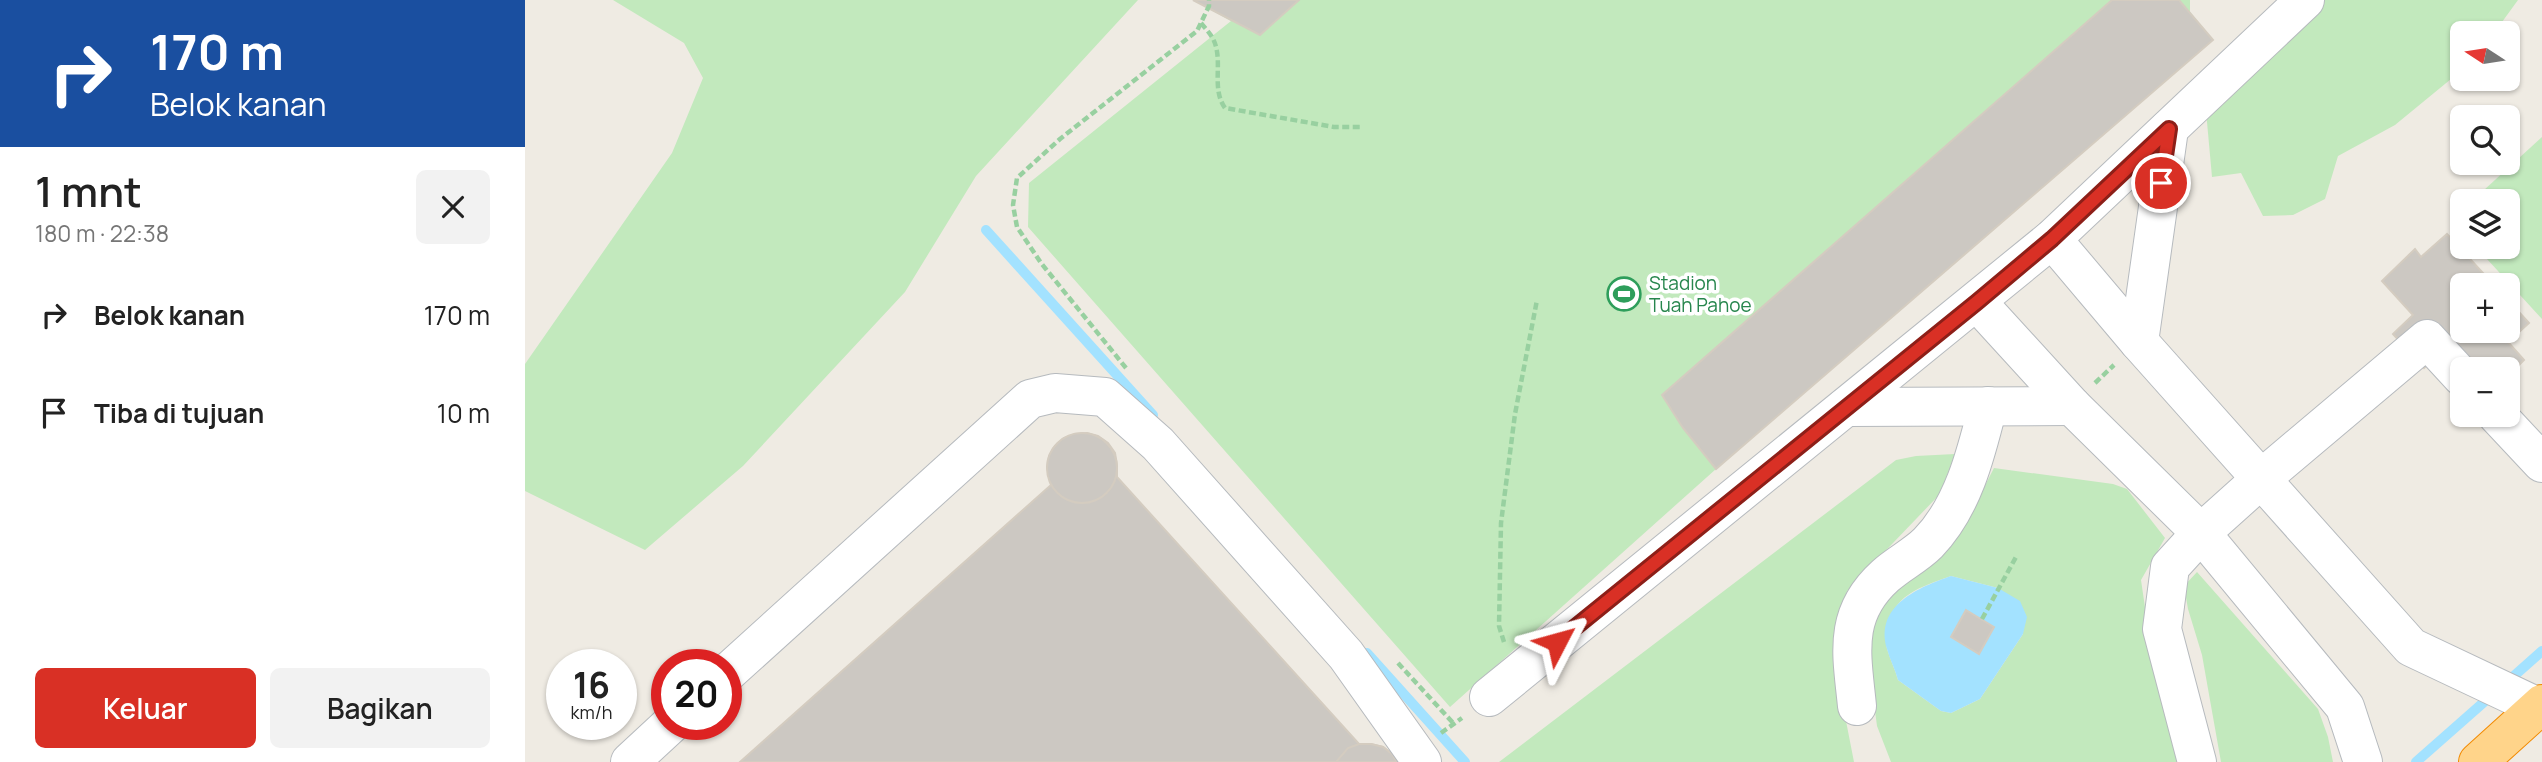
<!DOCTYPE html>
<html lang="id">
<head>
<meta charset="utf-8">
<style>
	body { margin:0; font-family:Manrope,sans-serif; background:#f2f2f2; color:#222; height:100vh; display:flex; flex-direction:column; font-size:26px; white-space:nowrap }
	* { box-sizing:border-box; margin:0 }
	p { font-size:23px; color:#767676 }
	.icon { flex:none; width:38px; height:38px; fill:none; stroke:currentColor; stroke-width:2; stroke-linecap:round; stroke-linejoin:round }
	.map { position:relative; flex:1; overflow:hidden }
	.panel { display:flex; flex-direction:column; background:#fff; width:525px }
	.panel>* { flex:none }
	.hud { background:#1a4fa0; color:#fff; overflow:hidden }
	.needle { width:46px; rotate:282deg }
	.fabs { position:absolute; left:1925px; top:21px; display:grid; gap:14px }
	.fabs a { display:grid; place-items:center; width:70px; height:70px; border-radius:10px; background:#fff; box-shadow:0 2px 5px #0004; font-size:35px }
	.speed { position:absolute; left:21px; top:649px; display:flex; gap:14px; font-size:35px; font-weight:700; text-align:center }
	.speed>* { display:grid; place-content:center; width:91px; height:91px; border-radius:50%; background:#fff; box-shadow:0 2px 5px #0004; line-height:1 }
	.speed small { font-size:18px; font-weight:400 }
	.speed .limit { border:10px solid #d22; background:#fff; color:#111 }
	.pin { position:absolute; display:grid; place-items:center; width:60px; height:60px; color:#fff; margin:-30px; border:4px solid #fff; border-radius:50%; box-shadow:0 2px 7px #0007 }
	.me { position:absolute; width:77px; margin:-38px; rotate:51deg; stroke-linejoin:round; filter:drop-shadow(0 0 5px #0008) }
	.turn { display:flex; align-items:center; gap:24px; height:147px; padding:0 35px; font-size:32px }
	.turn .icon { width:91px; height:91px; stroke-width:2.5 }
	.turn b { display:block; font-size:49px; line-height:60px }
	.round { display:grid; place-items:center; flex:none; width:74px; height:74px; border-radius:10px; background:#f2f2f2 }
	.overview { display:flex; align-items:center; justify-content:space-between; height:119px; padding:0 35px }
	h1 { font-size:42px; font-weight:600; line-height:52px }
	.action { display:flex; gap:14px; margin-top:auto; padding:14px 35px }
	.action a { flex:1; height:80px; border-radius:10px; background:#d93025; color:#fff; font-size:28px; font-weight:600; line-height:80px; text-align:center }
	.action a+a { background:#f2f2f2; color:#222 }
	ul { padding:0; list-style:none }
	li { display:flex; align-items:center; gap:21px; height:98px; padding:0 35px }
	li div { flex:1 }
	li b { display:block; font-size:26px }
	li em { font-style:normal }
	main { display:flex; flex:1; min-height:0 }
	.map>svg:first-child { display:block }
</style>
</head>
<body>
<main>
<section class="panel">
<div class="hud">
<div class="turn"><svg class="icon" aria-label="right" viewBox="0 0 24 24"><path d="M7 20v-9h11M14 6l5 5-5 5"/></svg><div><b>170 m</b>Belok kanan</div></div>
</div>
<div class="overview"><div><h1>1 mnt</h1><p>180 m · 22:38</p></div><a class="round"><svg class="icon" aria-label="close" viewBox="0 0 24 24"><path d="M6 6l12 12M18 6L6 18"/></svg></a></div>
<ul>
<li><svg class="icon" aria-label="right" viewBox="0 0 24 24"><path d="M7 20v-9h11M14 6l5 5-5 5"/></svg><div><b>Belok kanan</b></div><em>170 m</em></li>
<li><svg class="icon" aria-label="arrive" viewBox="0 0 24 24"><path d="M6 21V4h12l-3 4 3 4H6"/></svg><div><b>Tiba di tujuan</b></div><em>10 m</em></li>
</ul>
<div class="action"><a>Keluar</a><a>Bagikan</a></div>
</section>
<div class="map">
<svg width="2017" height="762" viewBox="0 0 2017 762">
	<rect width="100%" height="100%" fill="#efebe3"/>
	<g fill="#c2e9bd" fill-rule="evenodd">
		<polygon points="88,0 613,0 451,176 380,292 218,466 120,550 0,491 0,364 147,153 178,78 159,43"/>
		<polygon points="668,0 1665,0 1665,12 1688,40 1191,469 925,707 503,227 504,183 706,21"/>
		<polygon points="1790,0 1993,0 1969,33 1937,33 1937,70 1870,125 1813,156 1800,199 1768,215 1738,216 1716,173 1687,177 1681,111"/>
		<polygon points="2017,137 2017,319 1951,247 1983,247 1983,201 1947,201"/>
		<polygon points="1430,454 1415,494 1322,591 1313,641 1313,680 1329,762 974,762 1371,460 1391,456"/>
		<path d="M1469,468L1588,484L1602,489L1640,538L1616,580L1622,621L1657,762H1366L1352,726L1341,642L1346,603L1437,530ZM1426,576L1473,588L1498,634L1455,699L1426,713L1416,711L1373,680C1370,669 1365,659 1362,649C1361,644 1362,638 1362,633C1365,595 1396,587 1426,576Z"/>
		<polygon points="1672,572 1793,709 1803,737 1808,762 1696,762 1677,655 1663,609 1659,586"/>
	</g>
	<path fill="#a3e2ff" d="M1426,576L1473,588L1495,601L1502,617L1498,634L1455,699L1426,713L1416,711L1373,680C1370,669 1365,660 1362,649C1349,605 1395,587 1426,576Z"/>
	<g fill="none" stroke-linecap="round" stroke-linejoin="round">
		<g stroke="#a3e2ff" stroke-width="10">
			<polyline points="461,230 628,415"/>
			<polyline points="842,653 940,762"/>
			<polyline points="1981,683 2017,651"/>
			<polyline points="1891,762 1967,695"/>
		</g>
	</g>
	<g fill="#ccc8c2" stroke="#d4ccc0" stroke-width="2">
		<polygon points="668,0 774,0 735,35"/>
		<polygon points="1587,0 1654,0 1688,40 1191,469 1158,428 1137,395"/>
		<polygon points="1922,234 1969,285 1937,285 1937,331 1983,331 1983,300 2004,323 1983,342 1999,360 1983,376 1983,369 1937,369 1918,350 1899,368 1868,334 1888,315 1857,281 1890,249 1896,257"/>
		<polygon points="562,433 573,436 583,443 590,453 592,465 592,477 834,744 846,744 858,747 867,754 872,762 215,762 526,485 522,467 524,456 530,446 539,438 550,434"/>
		<circle cx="557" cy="468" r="35"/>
		<polygon points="1441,610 1469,627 1454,654 1426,637"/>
		<polygon points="834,744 846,744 858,747 867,754 872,762 811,762 823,748"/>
	</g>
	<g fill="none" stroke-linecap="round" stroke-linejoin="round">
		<defs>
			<g id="minor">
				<polyline points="1527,239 1614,342 1886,647 2013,707"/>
				<polyline points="1452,302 1547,406 1676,533 1820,707 1838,762"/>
				<polyline points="1614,342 1644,129"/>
				<polyline points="1321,407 1547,406"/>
				<polyline points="1972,415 2017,463"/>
				<polyline points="201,674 505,399 530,393 580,397 633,444 821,655 897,762"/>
				<polyline points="964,697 1527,239 1780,0"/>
				<path d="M1332,706C1327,655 1317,615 1360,576C1373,564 1390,556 1403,543C1438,507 1451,454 1463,406"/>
				<polyline points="105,762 146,724"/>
				<polyline points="1672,762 1637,629 1645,567 1676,533 1736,479 1902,339 1937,377"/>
			</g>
			<polyline id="highway" points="1953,762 2017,704"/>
		</defs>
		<use href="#minor" stroke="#b6babe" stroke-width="40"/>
		<use href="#highway" stroke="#f28a00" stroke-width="40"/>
		<g stroke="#98d0a0" stroke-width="4.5" stroke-dasharray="7 3.5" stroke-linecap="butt">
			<path d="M676,23C680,28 684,32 687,37C700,59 685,87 700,108L809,127H835"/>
			<polyline points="601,368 516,263 492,227 488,205 492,178 535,139 672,31 684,6 684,0"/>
			<polyline points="1570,383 1589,365"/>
			<polyline points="1457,619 1491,557"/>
			<polyline points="979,642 974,626 976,523 990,414 1012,300"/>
			<polyline points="873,663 929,724"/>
			<polyline points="916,733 937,718"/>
		</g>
		<use href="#minor" stroke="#fff" stroke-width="38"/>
		<use href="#highway" stroke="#ffd48a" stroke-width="38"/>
	</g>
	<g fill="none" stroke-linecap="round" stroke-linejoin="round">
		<defs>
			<polyline id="route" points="1032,642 1452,302 1527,239 1644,129 1636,183"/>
		</defs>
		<use href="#route" stroke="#8d1f18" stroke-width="18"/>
		<use href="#route" stroke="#d93025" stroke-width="12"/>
	</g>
	<defs>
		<symbol id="stadium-ring" viewBox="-11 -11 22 22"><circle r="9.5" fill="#fff" stroke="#2e9e5b" stroke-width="1.5"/><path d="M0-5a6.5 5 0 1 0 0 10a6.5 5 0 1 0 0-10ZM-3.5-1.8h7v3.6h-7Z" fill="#2e9e5b"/></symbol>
	</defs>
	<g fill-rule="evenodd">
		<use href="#stadium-ring" x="1080" y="275" width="38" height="38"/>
	</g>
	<g text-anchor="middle" stroke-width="7" stroke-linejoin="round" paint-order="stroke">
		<g font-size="19" fill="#27864d" stroke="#fff" text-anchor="start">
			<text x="1124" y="290">Stadion<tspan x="1124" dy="22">Tuah Pahoe</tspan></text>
		</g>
	</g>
</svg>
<div class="fabs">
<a><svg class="needle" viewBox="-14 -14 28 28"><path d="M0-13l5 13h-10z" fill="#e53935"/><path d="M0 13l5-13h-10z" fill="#767676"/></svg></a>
<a><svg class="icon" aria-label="search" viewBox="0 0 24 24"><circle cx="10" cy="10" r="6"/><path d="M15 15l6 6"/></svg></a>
<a><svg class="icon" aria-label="layers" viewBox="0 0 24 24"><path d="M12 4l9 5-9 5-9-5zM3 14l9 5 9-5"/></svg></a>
<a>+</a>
<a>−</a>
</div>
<div class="speed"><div>16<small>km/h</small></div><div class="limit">20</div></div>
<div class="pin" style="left:1636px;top:183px;background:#d93025"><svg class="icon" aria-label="arrive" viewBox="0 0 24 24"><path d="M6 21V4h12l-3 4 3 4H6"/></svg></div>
<svg class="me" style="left:1032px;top:642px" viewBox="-20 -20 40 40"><path d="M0-17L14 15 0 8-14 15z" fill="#d93025" stroke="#fff" stroke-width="4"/></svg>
</div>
</main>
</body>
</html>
